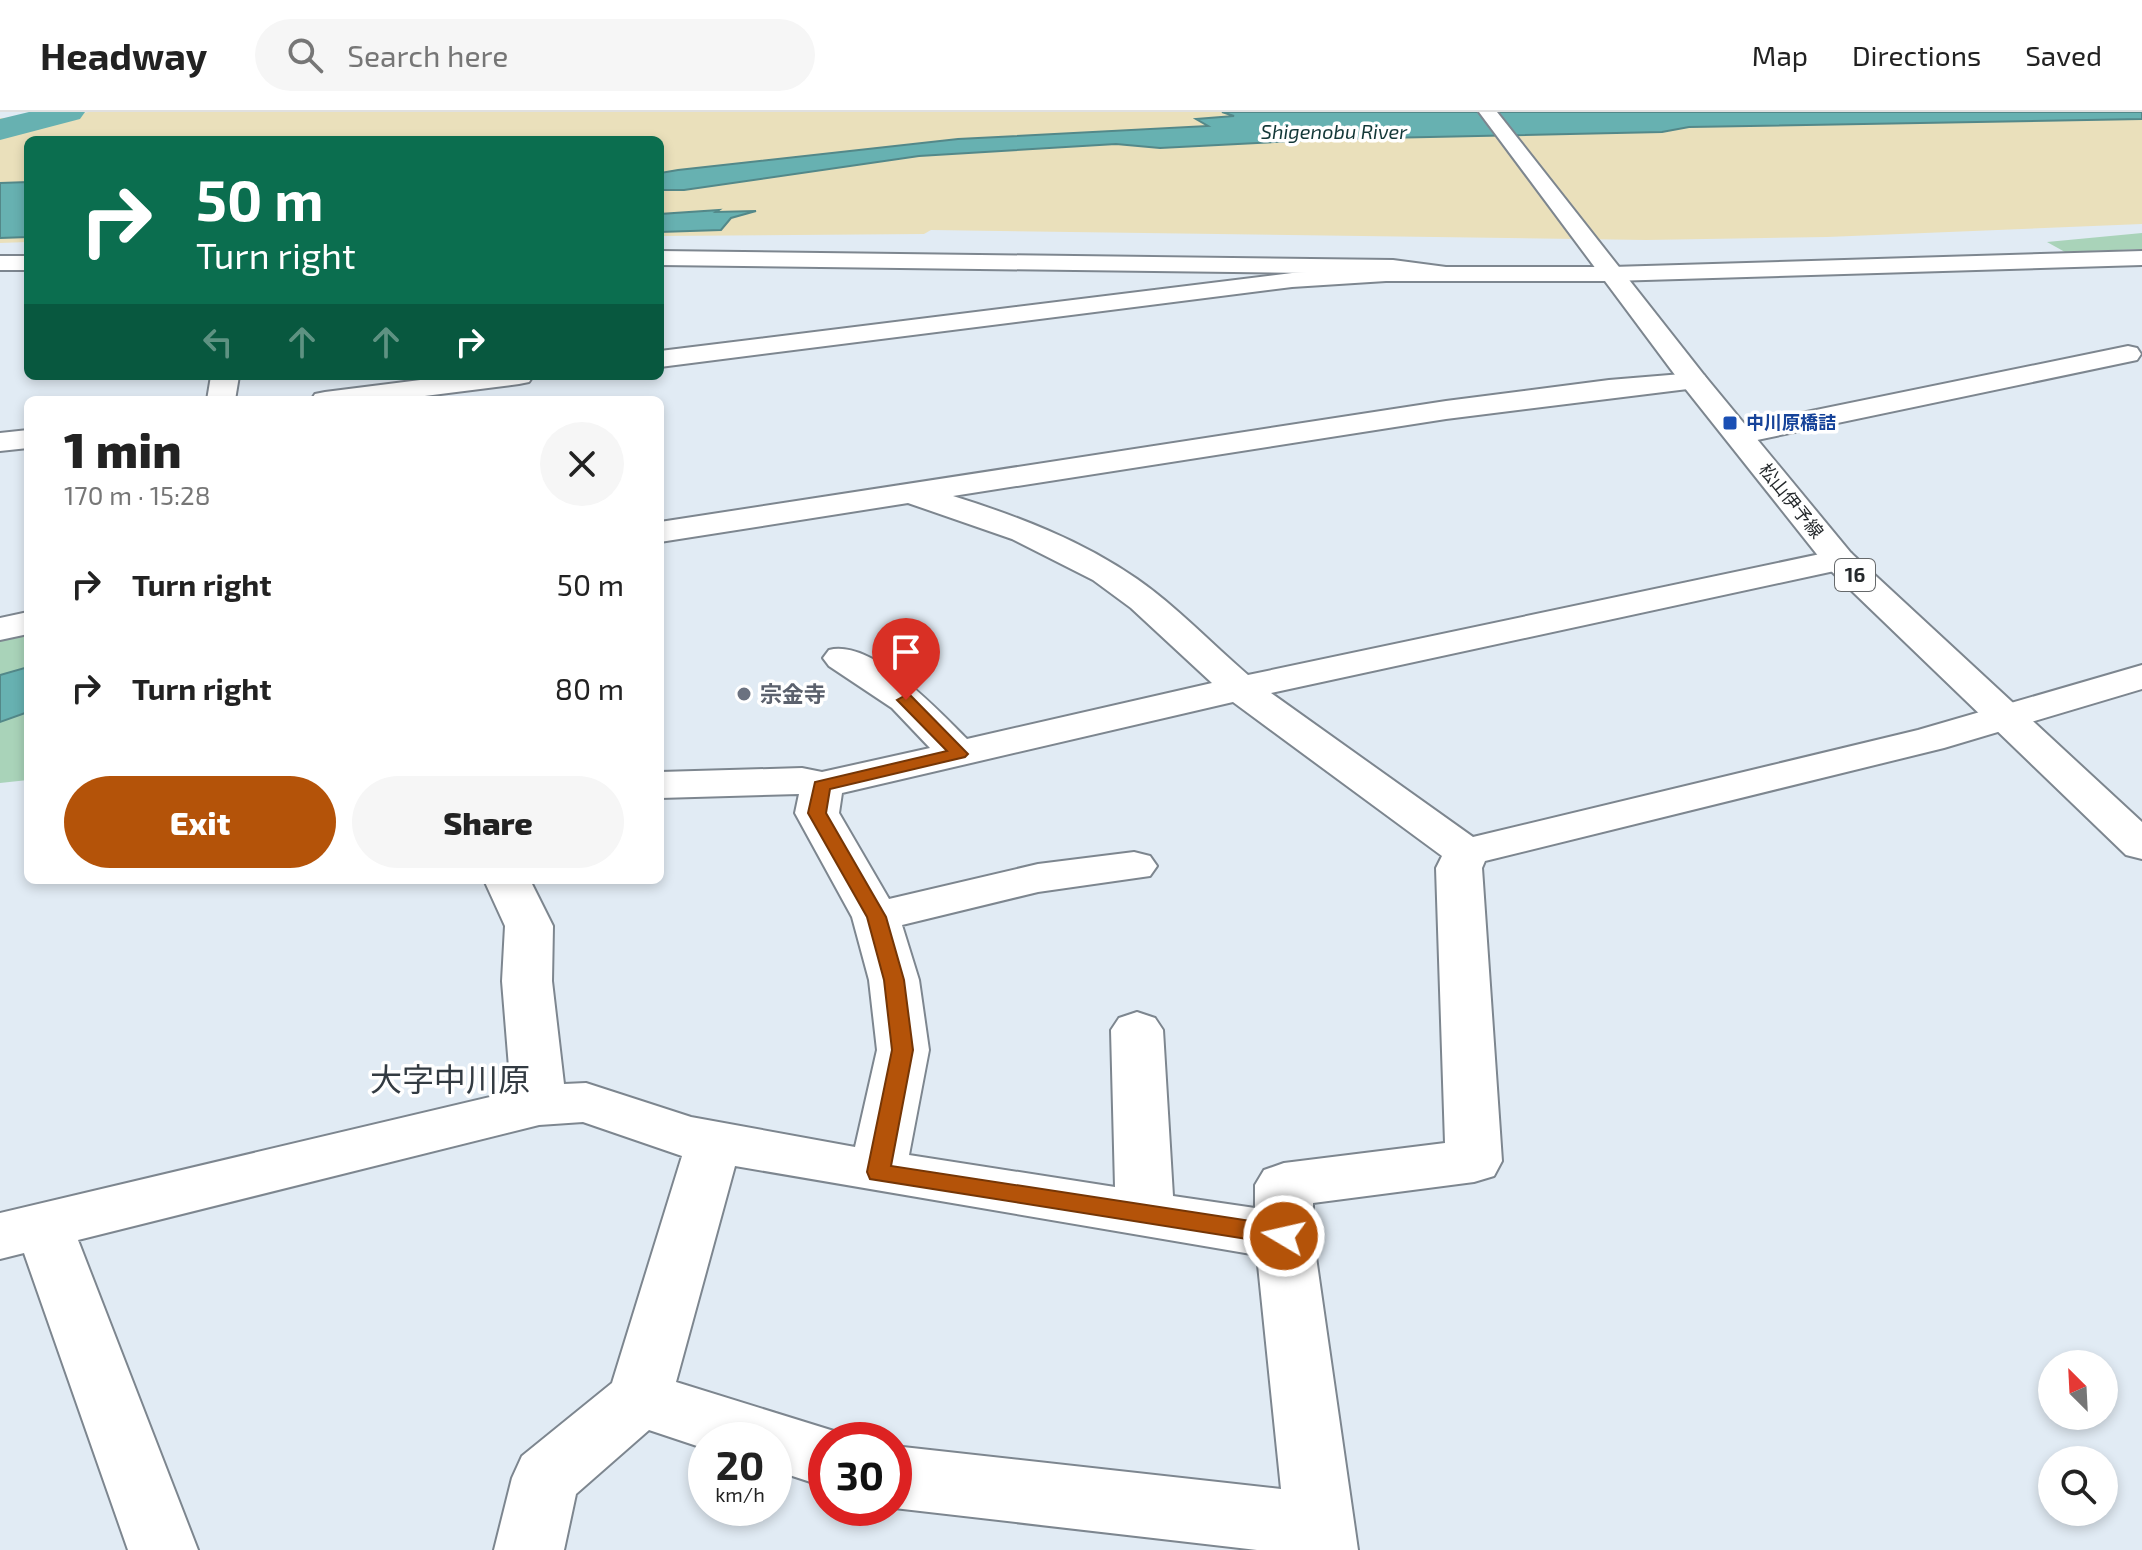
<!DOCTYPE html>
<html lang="en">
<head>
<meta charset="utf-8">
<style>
	body { margin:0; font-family:"Exo 2","Noto Sans JP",sans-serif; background:#f6f6f6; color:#222; height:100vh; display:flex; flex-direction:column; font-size:30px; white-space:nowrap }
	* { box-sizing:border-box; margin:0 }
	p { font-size:26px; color:#767676 }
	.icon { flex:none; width:44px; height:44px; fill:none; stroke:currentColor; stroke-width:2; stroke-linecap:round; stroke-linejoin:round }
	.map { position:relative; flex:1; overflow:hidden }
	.side { position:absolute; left:24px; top:284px; width:640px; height:488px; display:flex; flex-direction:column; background:#fff; border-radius:12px; box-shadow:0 4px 12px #0003 }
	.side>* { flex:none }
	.hud { position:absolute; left:24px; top:24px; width:640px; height:244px; border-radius:12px; box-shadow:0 4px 12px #0003; background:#0b6e4f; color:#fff; overflow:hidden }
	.needle { width:52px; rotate:336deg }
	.tools { position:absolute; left:2038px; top:1238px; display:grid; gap:16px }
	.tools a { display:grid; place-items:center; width:80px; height:80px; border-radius:50%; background:#fff; box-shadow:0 4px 12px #0003; font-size:40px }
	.speed { position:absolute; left:688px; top:1310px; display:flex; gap:16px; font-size:40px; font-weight:700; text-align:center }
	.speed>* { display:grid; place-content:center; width:104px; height:104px; border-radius:50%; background:#fff; box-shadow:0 4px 12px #0003; line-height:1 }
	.speed small { font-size:20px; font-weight:400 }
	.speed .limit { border:12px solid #d22; background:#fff; color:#111 }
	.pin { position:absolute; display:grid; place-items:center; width:68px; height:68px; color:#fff; margin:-82px -34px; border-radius:50% 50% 50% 0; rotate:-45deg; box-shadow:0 0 8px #0007 }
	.pin .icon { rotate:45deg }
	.me { position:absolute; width:88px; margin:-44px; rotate:279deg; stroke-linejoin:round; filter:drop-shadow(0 0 6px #0008) }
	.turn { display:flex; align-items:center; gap:28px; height:168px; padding:0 40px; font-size:36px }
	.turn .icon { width:104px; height:104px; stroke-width:2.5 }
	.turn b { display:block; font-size:56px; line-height:68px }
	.lanes { display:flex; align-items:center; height:76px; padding:0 40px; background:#0003; justify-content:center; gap:40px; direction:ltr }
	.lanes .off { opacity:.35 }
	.round { display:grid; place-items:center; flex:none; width:84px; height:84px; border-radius:42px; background:#f6f6f6 }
	.summary { display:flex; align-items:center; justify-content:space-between; height:136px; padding:0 40px }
	h1 { font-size:48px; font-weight:800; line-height:60px }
	.action { display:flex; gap:16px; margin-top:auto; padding:16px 40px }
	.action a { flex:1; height:92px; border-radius:48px; background:#b45309; color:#fff; font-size:32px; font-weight:800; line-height:92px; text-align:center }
	.action a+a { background:#f6f6f6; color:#222 }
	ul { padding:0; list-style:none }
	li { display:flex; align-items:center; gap:24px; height:104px; padding:0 40px }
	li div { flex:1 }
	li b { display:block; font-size:30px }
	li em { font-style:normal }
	header { display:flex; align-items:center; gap:48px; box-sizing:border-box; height:112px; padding:0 40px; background:#fff; border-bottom:2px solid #e0e0e0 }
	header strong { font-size:38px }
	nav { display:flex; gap:44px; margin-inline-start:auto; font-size:28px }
	.search { width:560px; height:72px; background:#f6f6f6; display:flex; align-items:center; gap:20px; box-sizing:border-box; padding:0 28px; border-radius:44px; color:#767676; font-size:30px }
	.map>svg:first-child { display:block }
</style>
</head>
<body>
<header>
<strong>Headway</strong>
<div class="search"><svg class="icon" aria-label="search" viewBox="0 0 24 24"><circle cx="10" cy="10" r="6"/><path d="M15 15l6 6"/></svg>Search here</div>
<nav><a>Map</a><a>Directions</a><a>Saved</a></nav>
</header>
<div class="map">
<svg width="2142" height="1438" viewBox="0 0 2142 1438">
	<rect width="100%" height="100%" fill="#e1ebf4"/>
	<g fill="#a9d3b9">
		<polygon points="2142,121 2142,137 2065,140 2047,130"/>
		<polygon points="28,518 28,668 0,671 0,523"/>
	</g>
	<polygon fill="#eae0bb" points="89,0 2142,0 2142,112 1827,125 1646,128 931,118 924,122 660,124 660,28 28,28 28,130 0,131 0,6 29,8"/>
	<g fill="#67b1b1" stroke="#538889" stroke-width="2">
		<polygon points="1222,0 2142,0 2142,7 1689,15 1662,20 1334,27 1160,36 1116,32 919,44 684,78 660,78 660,61 678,58 958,27 1208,14 1196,7 1234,4"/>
		<polygon points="28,70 28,125 0,126 0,71"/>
		<polygon points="719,98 716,100 756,99 731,106 721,118 660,120 660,102"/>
		<polygon points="28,555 28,600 0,610 0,563"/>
	</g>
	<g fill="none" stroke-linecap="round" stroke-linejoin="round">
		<polygon fill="#67b1b1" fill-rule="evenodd" points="29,0 85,0 80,7 0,28 0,7"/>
		<defs>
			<g id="minor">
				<polygon points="660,139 1393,148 1446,155 1458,162 1446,169 1393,162 660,153"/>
				<polygon points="2142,139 2142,153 1612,169 1600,162 1612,155"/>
				<rect x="0" y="144" width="28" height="14"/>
				<polygon points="2128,234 2137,236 2141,242 2137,248 1738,332 1728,329 1723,323 1728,317 1738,314"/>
				<path d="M1694,261L1704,263L1708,269L1704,275L1446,307L953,384C1017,404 1081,428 1137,467C1177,495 1211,531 1248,563L1839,438L1851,441L1856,448L1851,455L1839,458L1271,581L1473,725L1918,618L2142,553V577L1944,636L1485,749L1482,756L1502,1049L1494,1064L1474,1070L1313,1091V1124L1358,1438H1257L894,1396V1334L1281,1377L1257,1143L735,1054L676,1270L850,1324L852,1328H826V1375L774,1358V1328H706V1337L649,1318L576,1382L564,1438H494L512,1366L522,1344L612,1271L682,1044L583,1010L539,1013L78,1128L198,1438H128L24,1141L0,1147V1101L511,980L502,869L505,814L484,768H530L553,814L552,869L564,972L586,971L691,1005L855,1035L877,938L869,868L852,805L795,701L799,682L660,686V660L802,656L822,660L930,636L892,596L829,554L823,546L829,538C872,527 938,598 967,627L1212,571L1131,496L1093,468L1012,427L908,391L660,430V410L1446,289L1609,268ZM1233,590L1442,744L1436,756L1445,1031L1284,1051L1264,1058L1255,1073V1096L1173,1084L1163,918L1155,906L1137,900L1119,906L1111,918L1115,1075L909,1043L929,938L919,868L902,813L1038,780L1150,764L1157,754L1150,744L1134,740L1038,752L889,787L839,701L842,681Z"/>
				<polygon points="211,264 239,264 235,288 207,288"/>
				<polygon points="28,500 28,522 0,528 0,506"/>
			</g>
			<g id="tertiary">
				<polygon points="1386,155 1612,155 1624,162 1612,169 1386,169 1292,175 660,255 660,239 1292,161"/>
				<polygon points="452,264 533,264 529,270 519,272 393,288 311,288 315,282 325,280"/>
				<polygon points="28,318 28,336 0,339 0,321"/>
			</g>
			<polygon id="primary" points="1479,0 1497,0 1704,263 1851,441 2142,710 2142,747 2126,743 1827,455 1684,275"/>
		</defs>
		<use href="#minor" stroke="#7d868f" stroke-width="4"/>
		<use href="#tertiary" stroke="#7d868f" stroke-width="4"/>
		<use href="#primary" stroke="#7d868f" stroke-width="4"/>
		<use href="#minor" fill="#fff" fill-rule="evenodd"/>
		<use href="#tertiary" fill="#fff" fill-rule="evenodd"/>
		<use href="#primary" fill="#fff" fill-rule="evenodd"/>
	</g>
	<polygon fill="#b45309" stroke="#753606" stroke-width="2" points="906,583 911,584 968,642 965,645 830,677 826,701 886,805 904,868 913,938 891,1054 1284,1114 1293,1117 1296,1124 1293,1131 1284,1133 870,1067 867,1060 892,938 884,868 867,805 808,701 815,670 947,639 900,591 897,588"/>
	<rect fill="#1a4fb4" stroke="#fff" stroke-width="3" x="1722" y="303" width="16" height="16" rx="4"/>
	<circle fill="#6b7280" stroke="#fff" stroke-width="3" cx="744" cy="582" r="8"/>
	<g text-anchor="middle" stroke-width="7" stroke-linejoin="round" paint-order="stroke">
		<g font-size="18" font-weight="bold" fill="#164399" stroke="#fff" text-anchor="start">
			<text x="1746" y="317">中川原橋詰</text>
		</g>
		<g font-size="18" fill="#25292c" stroke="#fff">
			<text transform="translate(1791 389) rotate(51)" y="6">松山伊予線</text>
		</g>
		<g font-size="20" font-style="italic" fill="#133838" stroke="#fff">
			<text x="1334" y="27">Shigenobu River</text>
		</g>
		<rect fill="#fff" stroke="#66696b" stroke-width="2" x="1835" y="447" width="40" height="32" rx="6"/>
		<g font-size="20" font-weight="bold" fill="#25292c">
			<text x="1855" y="470">16</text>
		</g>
		<g font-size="22" font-weight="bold" fill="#5b616d" stroke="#fff" text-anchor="start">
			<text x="760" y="590">宗金寺</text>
		</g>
		<g font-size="32" fill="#333b42" stroke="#fff">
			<text x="450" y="979">大字中川原</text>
		</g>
	</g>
</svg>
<div class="tools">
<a><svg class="needle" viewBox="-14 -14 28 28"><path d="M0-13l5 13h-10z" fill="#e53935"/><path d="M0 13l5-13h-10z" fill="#767676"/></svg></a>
<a><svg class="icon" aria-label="search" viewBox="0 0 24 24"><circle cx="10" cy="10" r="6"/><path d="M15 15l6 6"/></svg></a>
</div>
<div class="speed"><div>20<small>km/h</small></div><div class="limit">30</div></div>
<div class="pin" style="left:906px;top:588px;background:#d93025"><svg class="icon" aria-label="arrive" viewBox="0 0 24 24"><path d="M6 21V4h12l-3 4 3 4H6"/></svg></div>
<svg class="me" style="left:1284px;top:1124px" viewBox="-20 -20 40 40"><circle r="17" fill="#b45309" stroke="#fff" stroke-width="3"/><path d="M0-11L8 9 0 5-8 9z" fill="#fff"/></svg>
<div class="hud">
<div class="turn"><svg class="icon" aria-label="right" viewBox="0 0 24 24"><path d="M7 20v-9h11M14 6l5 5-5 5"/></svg><div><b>50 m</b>Turn right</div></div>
<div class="lanes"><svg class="icon off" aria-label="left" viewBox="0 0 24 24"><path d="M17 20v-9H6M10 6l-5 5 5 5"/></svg><svg class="icon off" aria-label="ahead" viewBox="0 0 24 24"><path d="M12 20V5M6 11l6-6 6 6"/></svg><svg class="icon off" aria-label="ahead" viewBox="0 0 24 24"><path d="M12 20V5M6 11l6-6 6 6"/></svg><svg class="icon" aria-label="right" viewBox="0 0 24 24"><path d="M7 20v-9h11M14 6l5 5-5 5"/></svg></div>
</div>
<section class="side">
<div class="summary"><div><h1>1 min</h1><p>170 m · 15:28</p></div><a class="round"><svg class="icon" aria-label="close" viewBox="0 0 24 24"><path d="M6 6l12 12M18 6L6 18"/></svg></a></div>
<ul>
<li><svg class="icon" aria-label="right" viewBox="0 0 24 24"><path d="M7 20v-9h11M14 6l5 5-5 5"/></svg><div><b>Turn right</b></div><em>50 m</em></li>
<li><svg class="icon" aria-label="right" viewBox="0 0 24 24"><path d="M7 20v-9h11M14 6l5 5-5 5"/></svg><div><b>Turn right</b></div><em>80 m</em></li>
</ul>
<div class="action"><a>Exit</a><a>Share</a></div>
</section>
</div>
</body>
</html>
